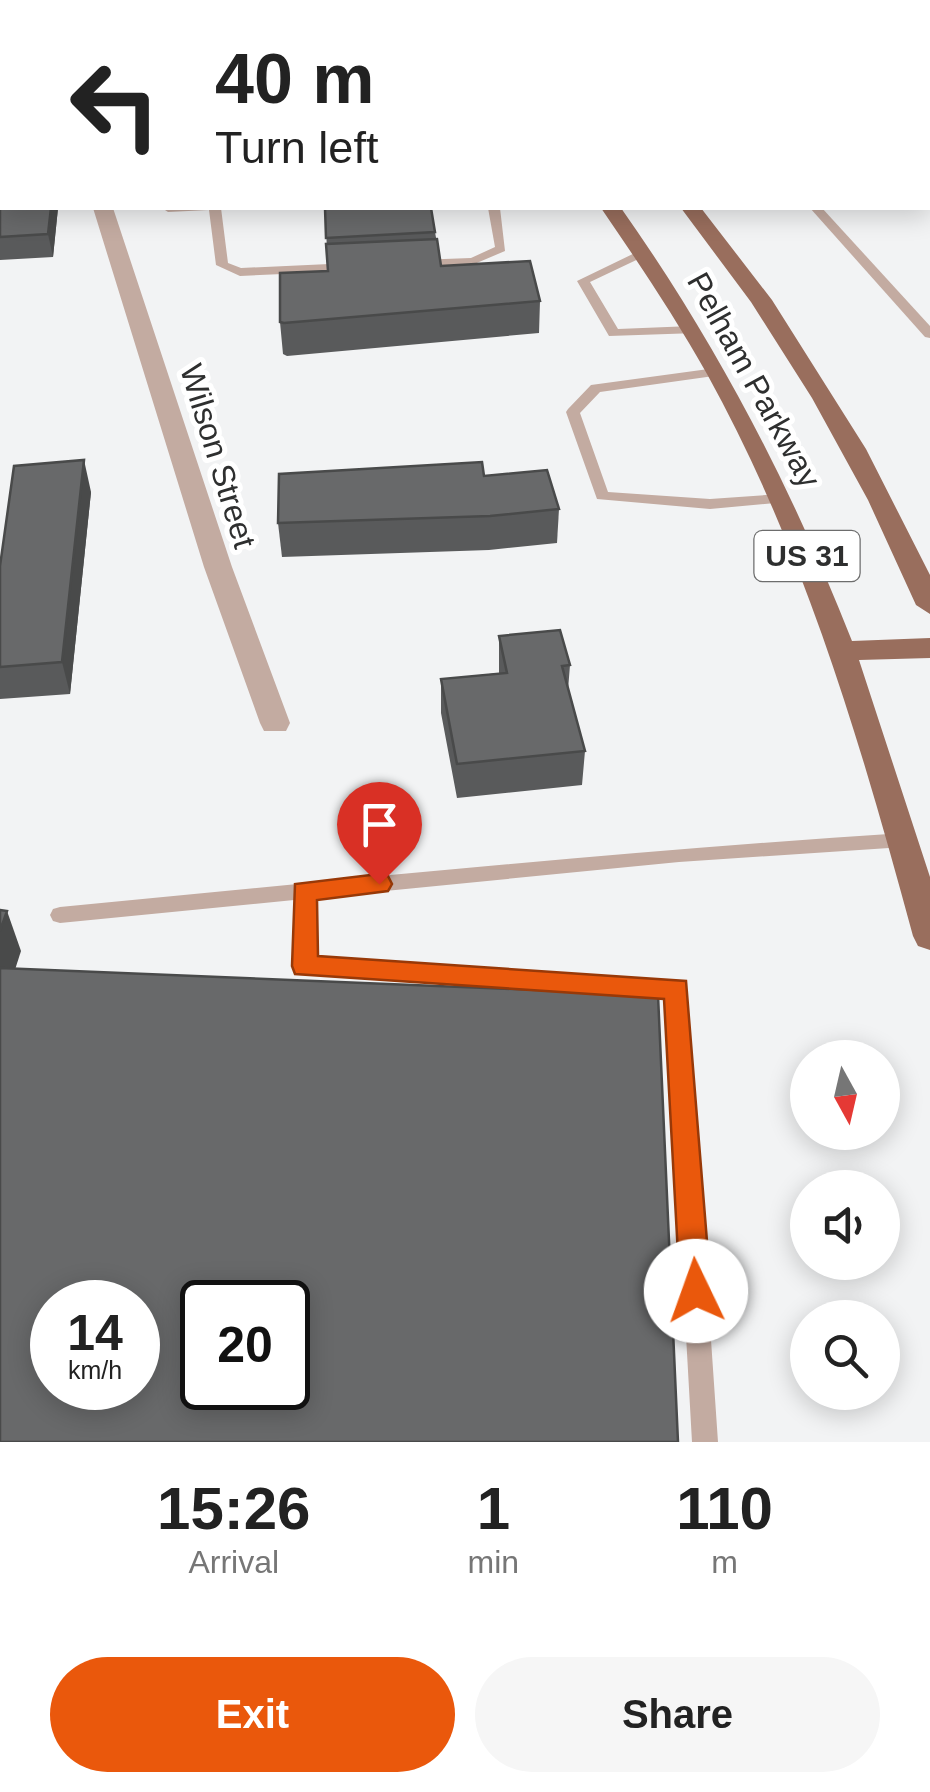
<!DOCTYPE html>
<html lang="en">
<head>
<meta charset="utf-8">
<style>
	body { margin:0; font-family:Helvetica,sans-serif; background:#f6f6f6; color:#222; height:100vh; display:flex; flex-direction:column; font-size:38px; white-space:nowrap }
	* { box-sizing:border-box; margin:0 }
	p { font-size:32px; color:#767676 }
	.icon { flex:none; width:55px; height:55px; fill:none; stroke:currentColor; stroke-width:2; stroke-linecap:round; stroke-linejoin:round }
	.map { position:relative; height:1442px; overflow:hidden }
	.details { display:flex; flex-direction:column; background:#fff; flex:1 }
	.details>* { flex:none }
	.hud { position:absolute; left:0px; top:0px; width:930px; height:210px; box-shadow:0 5px 25px #0003; background:#fff; color:#222; overflow:hidden }
	.needle { width:65px; rotate:172deg }
	.tools { position:absolute; left:790px; top:1040px; display:grid; gap:20px }
	.tools a { display:grid; place-items:center; width:110px; height:110px; border-radius:50%; background:#fff; box-shadow:0 5px 25px #0003; font-size:50px }
	.speed { position:absolute; left:30px; top:1280px; display:flex; gap:20px; font-size:50px; font-weight:700; text-align:center }
	.speed>* { display:grid; place-content:center; width:130px; height:130px; border-radius:50%; background:#fff; box-shadow:0 5px 25px #0003; line-height:1 }
	.speed small { font-size:25px; font-weight:400 }
	.speed .limit { border:5px solid #111; border-radius:15px; background:#fff; color:#111 }
	.pin { position:absolute; display:grid; place-items:center; width:85px; height:85px; color:#fff; margin:-102px -42px; border-radius:50% 50% 50% 0; rotate:-45deg; box-shadow:0 0 10px #0007 }
	.pin .icon { rotate:45deg }
	.me { position:absolute; width:110px; margin:-55px; rotate:357deg; stroke-linejoin:round; filter:drop-shadow(0 0 8px #0008) }
	.turn { display:flex; align-items:center; gap:35px; height:210px; padding:0 50px; font-size:45px }
	.turn .icon { width:130px; height:130px; stroke-width:2.5 }
	.turn b { display:block; font-size:70px; line-height:85px }
	.eta { display:flex; justify-content:space-evenly; align-items:center; height:170px; text-align:center }
	.eta b { font-size:60px; font-weight:700; line-height:70px }
	.cta { display:flex; gap:20px; margin-top:auto; padding:20px 50px }
	.cta a { flex:1; height:115px; border-radius:60px; background:#ea580c; color:#fff; font-size:40px; font-weight:700; line-height:115px; text-align:center }
	.cta a+a { background:#f6f6f6; color:#222 }
	.map>svg:first-child { display:block }
</style>
</head>
<body>
<div class="map">
<svg width="930" height="1442" viewBox="0 0 930 1442">
	<rect width="100%" height="100%" fill="#f2f3f4"/>
	<g fill="none" stroke-linecap="round" stroke-linejoin="round">
		<g fill="#c3aba1" fill-rule="evenodd">
			<polygon points="376,0 386,0 387,2 378,2"/>
			<polygon points="609,0 620,0 622,2 611,2"/>
			<polygon points="775,0 786,0 788,2 777,2"/>
			<rect x="928" y="89" width="2" height="6"/>
			<polygon points="162,208 221,208 228,263 241,268 351,263 357,267 351,271 240,276 216,265 209,210 168,212"/>
			<polygon points="488,208 500,208 505,251 472,265 413,267 411,264 417,260 471,258 495,247"/>
			<polygon points="810,208 822,208 930,326 930,338 925,337"/>
			<polygon points="639,251 649,254 590,282 618,329 692,326 699,330 697,333 609,336 577,281"/>
			<polygon points="716,368 721,369 721,375 600,392 580,413 608,492 710,499 781,494 789,499 786,502 710,509 597,499 566,412 568,409 591,385"/>
			<path d="M904,833L911,835L913,840L911,845L904,847L679,862L314,898L315,958L684,983L687,989L718,1442H692L667,997L305,974L298,972L295,966L294,900L60,923L53,921L50,915L53,909L60,907C341,880 622,851 904,833Z"/>
		</g>
		<g fill="#c3aba1" fill-rule="evenodd">
			<polygon points="2,103 2,115 0,116 0,104"/>
			<polygon points="93,208 113,208 232,567 290,723 286,731 264,731 260,723 204,567"/>
		</g>
		<g fill="#996e5d" fill-rule="evenodd">
			<polygon points="439,0 456,0 457,2 441,2"/>
			<polygon points="501,0 519,0 520,2 503,2"/>
			<path d="M601,208H621C717,344 791,486 852,641L930,638V658L859,660L930,877V950L918,946L913,936C861,744 804,549 707,374C675,317 638,262 601,208Z"/>
			<polygon points="681,208 701,208 772,300 866,449 930,575 930,614 916,605 868,500 812,398 751,302"/>
		</g>
	</g>
	<g fill="#595a5b">
		<polygon points="672,0 759,0 762,2 675,2"/>
		<polygon points="897,0 930,0 930,47 928,44 928,2 897,2"/>
		<polygon points="0,168 2,208 58,208 53,257 0,260"/>
		<polygon points="325,208 435,232 441,266 540,301 539,333 287,356 283,354 280,322 328,271"/>
		<polygon points="484,476 559,509 557,543 489,550 282,557 278,523"/>
		<polygon points="91,492 70,694 0,699 0,566"/>
		<polygon points="499,636 570,665 568,690 585,751 582,785 457,798 441,713 441,679 499,673"/>
	</g>
	<g fill="#494a4a">
		<polygon points="51,208 58,208 53,257 48,234"/>
		<polygon points="84,460 91,492 70,694 62,662"/>
		<polygon points="7,911 21,951 3,1007 0,998 0,931"/>
	</g>
	<g fill="#68696a" stroke="#494a4a" stroke-width="2.5" fill-rule="evenodd">
		<polygon points="699,0 759,0 762,2 702,2"/>
		<polygon points="913,0 930,0 930,21 928,18 928,2 915,2"/>
		<polygon points="0,168 2,168 2,208 51,208 48,234 0,237"/>
		<polygon points="325,208 431,208 435,232 326,238"/>
		<polygon points="437,239 441,266 530,261 540,301 284,323 280,322 280,273 328,271 326,244"/>
		<polygon points="84,460 62,662 0,667 0,566 14,466"/>
		<polygon points="482,462 484,476 547,470 559,509 490,516 278,523 279,474"/>
		<polygon points="560,630 570,665 562,666 585,751 457,764 441,679 507,673 499,636"/>
		<polygon points="0,910 7,911 0,931"/>
		<path d="M0,968L658,995L678,1442H0ZM52,1302H138V1388H52ZM202,1302H288V1388H202Z"/>
	</g>
	<polygon fill="#ea580c" stroke="#983908" stroke-width="2.5" points="379,874 388,876 392,884 388,891 317,900 318,956 686,981 711,1291 707,1302 696,1306 685,1302 680,1291 664,999 295,974 292,966 295,884"/>
	<g text-anchor="middle" stroke-width="10" stroke-linejoin="round" paint-order="stroke">
		<rect fill="#fff" stroke="#6d6d6d" stroke-width="2.5" x="754.5" y="531" width="105" height="50" rx="8"/>
		<g font-size="30" font-weight="bold" fill="#2e2f2f">
			<text x="807" y="566">US 31</text>
		</g>
		<g font-size="32" fill="#2e2f2f" stroke="#fff">
			<text transform="translate(754 380) rotate(61)" y="11">Pelham Parkway</text>
			<text transform="translate(218 456) rotate(73)" y="11">Wilson Street</text>
		</g>
	</g>
</svg>
<div class="tools">
<a><svg class="needle" viewBox="-14 -14 28 28"><path d="M0-13l5 13h-10z" fill="#e53935"/><path d="M0 13l5-13h-10z" fill="#767676"/></svg></a>
<a><svg class="icon" aria-label="sound" viewBox="0 0 24 24"><path d="M4 9h4l5-4v14l-5-4H4zM17 9q2 3 0 6"/></svg></a>
<a><svg class="icon" aria-label="search" viewBox="0 0 24 24"><circle cx="10" cy="10" r="6"/><path d="M15 15l6 6"/></svg></a>
</div>
<div class="speed"><div>14<small>km/h</small></div><div class="limit">20</div></div>
<div class="pin" style="left:379px;top:884px;background:#d93025"><svg class="icon" aria-label="arrive" viewBox="0 0 24 24"><path d="M6 21V4h12l-3 4 3 4H6"/></svg></div>
<svg class="me" style="left:696px;top:1291px" viewBox="-20 -20 40 40"><circle r="19" fill="#fff"/><path d="M0-13L10 11 0 6-10 11z" fill="#ea580c"/></svg>
<div class="hud">
<div class="turn"><svg class="icon" aria-label="left" viewBox="0 0 24 24"><path d="M17 20v-9H6M10 6l-5 5 5 5"/></svg><div><b>40 m</b>Turn left</div></div>
</div>
</div>
<section class="details">
<div class="eta">
<div><b>15:26</b><p>Arrival</p></div>
<div><b>1</b><p>min</p></div>
<div><b>110</b><p>m</p></div>
</div>
<div class="cta"><a>Exit</a><a>Share</a></div>
</section>
</body>
</html>
